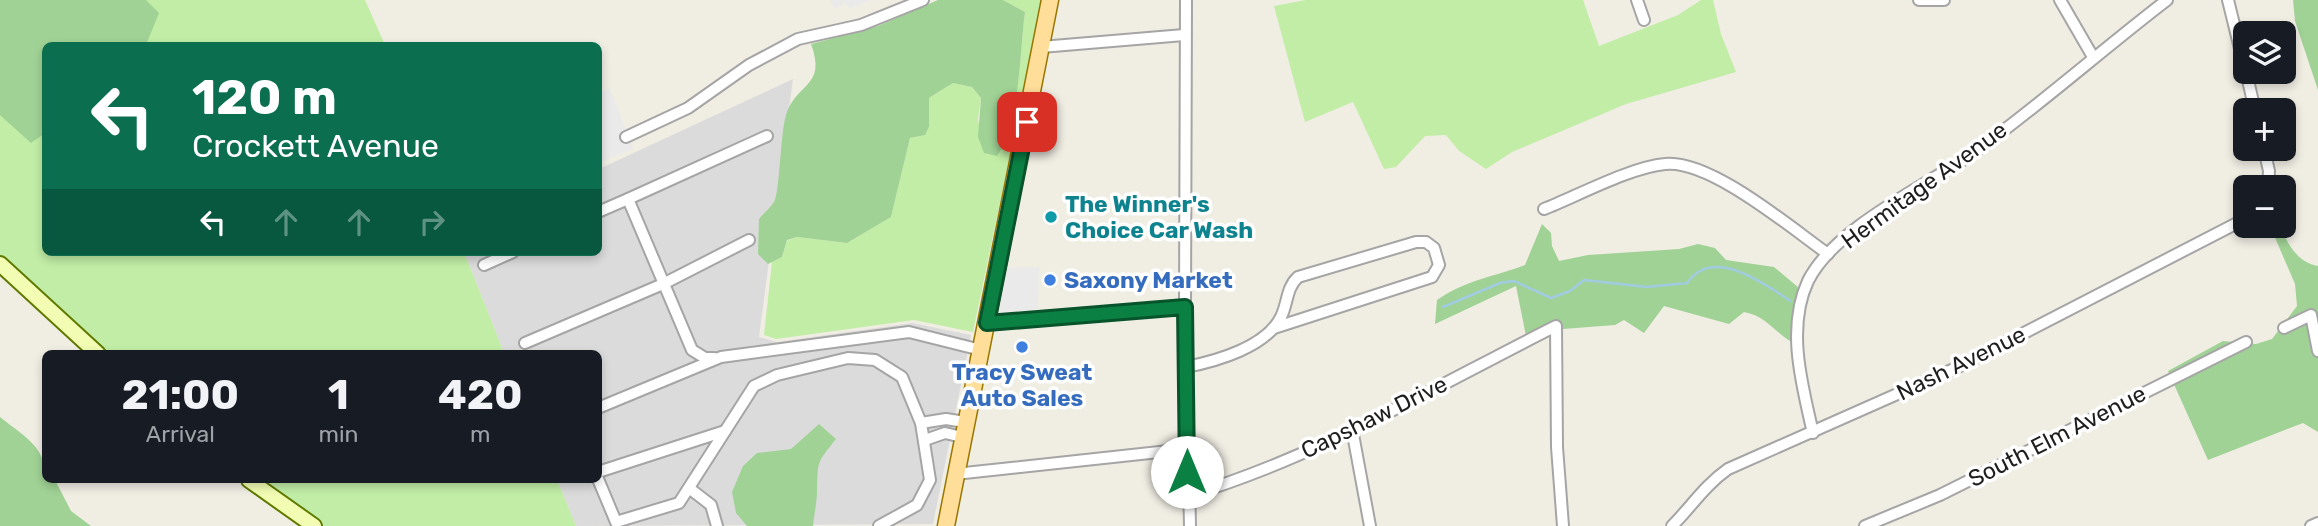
<!DOCTYPE html>
<html lang="en">
<head>
<meta charset="utf-8">
<style>
	body { margin:0; font-family:Rubik,sans-serif; background:#20242c; color:#f1f3f6; height:100vh; display:flex; flex-direction:column; font-size:26px; white-space:nowrap }
	* { box-sizing:border-box; margin:0 }
	p { font-size:23px; color:#9ea1a6 }
	.icon { flex:none; width:38px; height:38px; fill:none; stroke:currentColor; stroke-width:2; stroke-linecap:round; stroke-linejoin:round }
	.map { position:relative; flex:1; overflow:hidden }
	.details { position:absolute; left:42px; top:350px; width:560px; height:133px; display:flex; flex-direction:column; background:#171b24; border-radius:10px; box-shadow:0 4px 10px #0003 }
	.details>* { flex:none }
	.hud { position:absolute; left:42px; top:42px; width:560px; height:214px; border-radius:10px; box-shadow:0 4px 10px #0003; background:#0b6e4f; color:#fff; overflow:hidden }
	.buttons { position:absolute; left:2233px; top:21px; display:grid; gap:14px }
	.buttons a { display:grid; place-items:center; width:63px; height:63px; border-radius:10px; background:#171b24; box-shadow:0 4px 10px #0003; font-size:35px }
	.pin { position:absolute; display:grid; place-items:center; width:60px; height:60px; color:#fff; margin:-30px; border-radius:14px; box-shadow:0 4px 10px #0006 }
	.me { position:absolute; width:77px; margin:-38px; rotate:0deg; stroke-linejoin:round; filter:drop-shadow(0 0 5px #0008) }
	.turn { display:flex; align-items:center; gap:24px; height:147px; padding:0 35px; font-size:32px }
	.turn .icon { width:91px; height:91px; stroke-width:2.5 }
	.turn b { display:block; font-size:49px; line-height:60px }
	.lanes { display:flex; align-items:center; height:66px; padding:0 35px; background:#0003; justify-content:center; gap:35px; direction:ltr }
	.lanes .off { opacity:.35 }
	.eta { display:flex; justify-content:space-evenly; align-items:center; height:119px; text-align:center }
	.eta b { font-size:42px; font-weight:700; line-height:49px }
	.map>svg:first-child { display:block }
</style>
</head>
<body>
<div class="map">
<svg width="2318" height="526" viewBox="0 0 2318 526">
	<rect width="100%" height="100%" fill="#f0ede3"/>
	<polygon fill="#dcdbdb" points="793,79 759,337 777,342 912,323 971,335 933,524 576,526 557,480 598,480 598,354 504,353 464,252 598,252 599,169"/>
	<g fill="#c1eda6">
		<polygon points="0,0 365,0 385,45 46,46 46,252 464,252 504,353 105,353 0,259"/>
		<path d="M1003,0H1042L973,332L914,320L776,339L764,335L772,262L782,257L787,241L796,237L847,243L891,217L910,138L925,135L929,127V98L953,83L972,87L981,98L978,119L984,153L997,155C1020,126 1020,49 1025,12Z"/>
		<polygon points="1306,0 1583,0 1599,46 1678,15 1701,0 1713,0 1721,34 1736,72 1626,104 1512,152 1486,169 1459,151 1446,135 1425,136 1396,167 1384,169 1353,102 1305,122 1274,6"/>
		<polygon points="256,480 557,480 576,526 322,526"/>
	</g>
	<g fill="#a0d295">
		<polygon points="0,0 146,0 159,13 146,45 46,46 45,133 31,143 0,115"/>
		<path d="M938,0H1003L1025,12C1020,49 1020,126 997,156L984,153L978,137L981,98L972,87L953,83L929,98V127L925,135L910,138L891,217L847,243L797,237L787,240L782,257L768,264L758,254L759,219C763,214 770,208 774,202C780,192 780,135 786,115C796,82 827,88 811,44L878,26Z"/>
		<polygon points="2293,0 2318,0 2318,90 2295,21"/>
		<path d="M1542,224L1551,233L1552,246L1559,261L1588,255L1679,249L1698,244L1715,248L1726,260L1774,267L1799,288L1792,342C1773,331 1766,316 1744,312L1729,324L1664,306L1644,333L1624,320L1615,325L1563,329L1557,320L1526,336L1516,286L1435,324L1437,300C1466,280 1493,277 1525,265Z"/>
		<path d="M2270,226H2279C2289,244 2296,262 2318,266V432L2303,423L2208,460L2168,371L2223,341L2256,344L2272,339L2297,306L2295,284Z"/>
		<path d="M0,417C24,437 46,445 46,480H55L71,511L91,526H0Z"/>
		<path d="M819,424L836,439C816,464 818,461 817,491C817,503 814,514 813,526H747L736,513L732,492L743,466L757,453L791,449Z"/>
	</g>
	<g fill="#eaeaea">
		<polygon points="830,0 870,0 850,9 846,3 835,9"/>
		<polygon points="610,89 633,149 599,162 598,92"/>
		<polygon points="1039,267 1038,309 999,313 1007,268"/>
	</g>
	<g fill="none" stroke-linecap="round" stroke-linejoin="round">
		<path stroke="#a1cbe0" stroke-width="2.5" d="M1443,307L1500,283L1514,281L1551,298L1570,291L1584,280L1647,287L1687,283C1713,245 1763,284 1791,301"/>
		<defs>
			<g id="street">
				<polyline points="1186,0 1185,307 1190,526"/>
				<polyline points="1637,0 1644,20"/>
				<polyline points="1919,0 1944,0"/>
				<polyline points="2060,0 2093,57"/>
				<polyline points="2228,0 2245,69"/>
				<polyline points="1041,47 1184,35"/>
				<polyline points="2246,72 2255,110"/>
				<polyline points="626,137 688,108 749,65 798,39 861,25 923,0"/>
				<polyline points="2264,149 2269,171 2268,187"/>
				<polyline points="628,199 767,136"/>
				<path d="M1544,209C1577,196 1631,167 1665,164C1710,159 1791,228 1828,254"/>
				<polyline points="598,212 628,199 692,350 705,358 714,358"/>
				<polyline points="484,265 513,252"/>
				<polyline points="987,323 1185,307"/>
				<polyline points="2284,328 2311,315 2318,351"/>
				<polyline points="525,343 663,284 749,240"/>
				<path d="M1186,367C1217,361 1266,347 1281,317C1288,303 1286,288 1298,277L1416,242H1426L1434,248L1439,265L1432,277L1274,328"/>
				<polyline points="598,408 721,357 909,332 981,350"/>
				<polyline points="921,423 946,419 965,422"/>
				<polyline points="1352,429 1370,526"/>
				<path d="M1813,433C1802,385 1786,328 1808,281C1835,227 1926,186 1975,152C2041,104 2103,49 2167,0"/>
				<polyline points="925,440 945,433 962,437"/>
				<polyline points="598,472 725,431"/>
				<polyline points="955,474 1187,449"/>
				<polyline points="598,479 616,522 679,503 754,386 777,375 848,358 875,360 902,377 921,423 930,480 917,505 879,526"/>
				<polyline points="689,488 711,505 717,526"/>
				<path d="M1187,496C1316,458 1436,386 1556,326L1557,447L1563,526"/>
				<path d="M1672,526C1691,507 1705,485 1728,469L1956,368L2245,219"/>
				<polyline points="1865,526 1940,495 2246,342"/>
				<polyline points="2311,526 2318,523"/>
			</g>
			<g id="secondary">
				<polyline points="0,264 98,354"/>
				<polyline points="249,480 314,526"/>
			</g>
			<polyline id="primary" points="946,526 1050,0"/>
		</defs>
		<use href="#street" stroke="#a5a5a5" stroke-width="14"/>
		<use href="#secondary" stroke="#607a00" stroke-width="18"/>
		<use href="#primary" stroke="#987600" stroke-width="19"/>
		<use href="#street" stroke="#fff" stroke-width="10"/>
		<use href="#secondary" stroke="#f2fdb3" stroke-width="14"/>
		<use href="#primary" stroke="#ffde99" stroke-width="16"/>
	</g>
	<g fill="none" stroke-linecap="round" stroke-linejoin="round">
		<defs>
			<polyline id="route" points="1027,122 987,323 1185,307 1187,472"/>
		</defs>
		<use href="#route" stroke="#07532c" stroke-width="18"/>
		<use href="#route" stroke="#0b8043" stroke-width="12"/>
	</g>
	<circle fill="#0f9aa8" stroke="#fff" stroke-width="2.5" cx="1051" cy="217" r="7"/>
	<g fill="#3f7fe0" stroke="#fff" stroke-width="2.5">
		<circle cx="1050" cy="280" r="7"/>
		<circle cx="1022" cy="347" r="7"/>
	</g>
	<g text-anchor="middle" stroke-width="7" stroke-linejoin="round" paint-order="stroke">
		<g font-size="23" fill="#1e1e1e" stroke="#fff">
			<text transform="translate(1924 185) rotate(-36)" y="8">Hermitage Avenue</text>
			<text transform="translate(1961 363) rotate(-26)" y="8">Nash Avenue</text>
			<text transform="translate(1374 417) rotate(-26)" y="8">Capshaw Drive</text>
			<text transform="translate(2057 436) rotate(-27)" y="8">South Elm Avenue</text>
		</g>
		<g font-size="23" font-weight="bold" fill="#0d838f" stroke="#fff" text-anchor="start">
			<text x="1065" y="212">The Winner's<tspan x="1065" dy="26">Choice Car Wash</tspan></text>
		</g>
		<g font-size="23" font-weight="bold" fill="#366cbe" stroke="#fff" text-anchor="start">
			<text x="1064" y="288">Saxony Market</text>
			<text x="1022" y="380" text-anchor="middle">Tracy Sweat<tspan x="1022" dy="26">Auto Sales</tspan></text>
		</g>
	</g>
</svg>
<div class="buttons">
<a><svg class="icon" aria-label="layers" viewBox="0 0 24 24"><path d="M12 4l9 5-9 5-9-5zM3 14l9 5 9-5"/></svg></a>
<a>+</a>
<a>−</a>
</div>
<div class="pin" style="left:1027px;top:122px;background:#d93025"><svg class="icon" aria-label="arrive" viewBox="0 0 24 24"><path d="M6 21V4h12l-3 4 3 4H6"/></svg></div>
<svg class="me" style="left:1187px;top:472px" viewBox="-20 -20 40 40"><circle r="19" fill="#fff"/><path d="M0-13L10 11 0 6-10 11z" fill="#0b8043"/></svg>
<div class="hud">
<div class="turn"><svg class="icon" aria-label="left" viewBox="0 0 24 24"><path d="M17 20v-9H6M10 6l-5 5 5 5"/></svg><div><b>120 m</b>Crockett Avenue</div></div>
<div class="lanes"><svg class="icon" aria-label="left" viewBox="0 0 24 24"><path d="M17 20v-9H6M10 6l-5 5 5 5"/></svg><svg class="icon off" aria-label="ahead" viewBox="0 0 24 24"><path d="M12 20V5M6 11l6-6 6 6"/></svg><svg class="icon off" aria-label="ahead" viewBox="0 0 24 24"><path d="M12 20V5M6 11l6-6 6 6"/></svg><svg class="icon off" aria-label="right" viewBox="0 0 24 24"><path d="M7 20v-9h11M14 6l5 5-5 5"/></svg></div>
</div>
<section class="details">
<div class="eta">
<div><b>21:00</b><p>Arrival</p></div>
<div><b>1</b><p>min</p></div>
<div><b>420</b><p>m</p></div>
</div>
</section>
</div>
</body>
</html>
